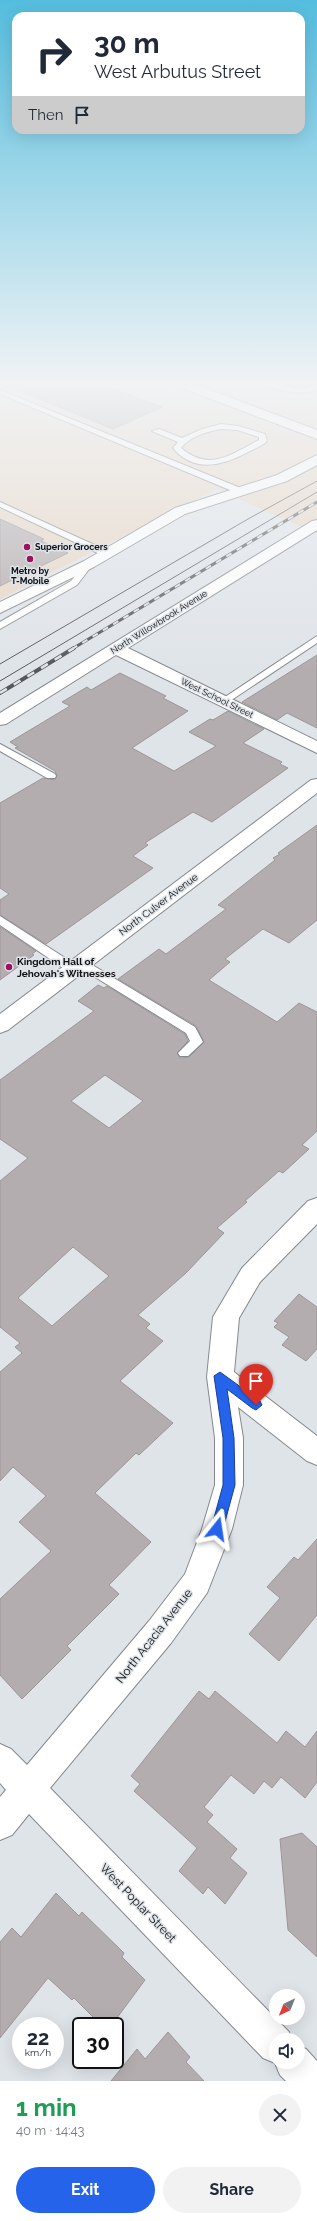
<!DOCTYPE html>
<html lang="en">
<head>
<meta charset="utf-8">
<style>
	body { margin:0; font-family:Raleway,sans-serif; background:#f2f2f3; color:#1f2937; height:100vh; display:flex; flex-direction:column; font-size:15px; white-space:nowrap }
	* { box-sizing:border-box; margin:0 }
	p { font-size:13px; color:#747a83 }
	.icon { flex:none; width:22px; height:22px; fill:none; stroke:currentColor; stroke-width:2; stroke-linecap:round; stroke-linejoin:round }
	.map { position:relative; height:2081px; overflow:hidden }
	.side { display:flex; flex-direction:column; background:#fff; flex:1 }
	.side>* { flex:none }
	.guide { position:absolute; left:12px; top:12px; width:293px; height:122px; border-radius:12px; box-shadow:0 4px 16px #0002; background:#fff; color:#1f2937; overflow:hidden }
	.needle { width:26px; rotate:223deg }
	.tools { position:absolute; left:269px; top:1989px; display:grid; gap:8px }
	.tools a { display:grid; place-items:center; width:36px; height:36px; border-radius:50%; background:#fff; box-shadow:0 4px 16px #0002; font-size:20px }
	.speed { position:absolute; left:12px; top:2017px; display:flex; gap:8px; font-size:20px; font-weight:700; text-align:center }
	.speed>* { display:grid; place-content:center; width:52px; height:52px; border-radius:50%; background:#fff; box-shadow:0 4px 16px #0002; line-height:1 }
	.speed small { font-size:10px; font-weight:400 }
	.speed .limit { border:2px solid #111; border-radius:6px; background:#fff; color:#111 }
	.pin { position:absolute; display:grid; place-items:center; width:34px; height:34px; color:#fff; margin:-41px -17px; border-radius:50% 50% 50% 0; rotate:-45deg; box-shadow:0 0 4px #0007 }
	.pin .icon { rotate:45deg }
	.me { position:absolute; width:44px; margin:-22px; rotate:15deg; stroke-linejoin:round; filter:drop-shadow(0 0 3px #0008) }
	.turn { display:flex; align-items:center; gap:14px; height:84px; padding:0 16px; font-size:18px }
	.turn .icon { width:52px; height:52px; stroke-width:2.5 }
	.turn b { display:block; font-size:28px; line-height:34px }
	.then { display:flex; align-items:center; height:38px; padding:0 16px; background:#0003; gap:8px; font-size:15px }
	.round { display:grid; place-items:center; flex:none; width:42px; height:42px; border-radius:21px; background:#f2f2f3 }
	.overview { display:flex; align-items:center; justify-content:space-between; height:68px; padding:0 16px }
	h1 { font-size:24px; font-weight:700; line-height:30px; color:#1e9e55 }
	.action { display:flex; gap:8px; margin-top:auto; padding:8px 16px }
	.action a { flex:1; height:46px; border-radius:24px; background:#2563eb; color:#fff; font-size:16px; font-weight:700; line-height:46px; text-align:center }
	.action a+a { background:#f2f2f3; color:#1f2937 }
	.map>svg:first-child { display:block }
</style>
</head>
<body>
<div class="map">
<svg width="317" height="2081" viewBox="0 0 317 2081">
	<rect width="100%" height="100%" fill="#dfe4e9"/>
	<polygon fill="#e8d7c5" points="0,379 317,379 317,534 216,489 0,599"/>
	<g fill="#b4adaf" stroke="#9d9699" fill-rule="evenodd">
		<polygon points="0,379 87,379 162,407 113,429 0,383"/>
		<polygon points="0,519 44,539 41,541 68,553 0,586"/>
		<polygon points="317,655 317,728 287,713 277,720 242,702"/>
		<polygon points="120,673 166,696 163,698 188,711 132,748 174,771 216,746 189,732 210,719 213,720 228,711 264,729 243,743 282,762 280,764 288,768 212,822 193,812 145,843 148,845 133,856 153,868 46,944 0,915 0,900 9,894 0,888 0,803 43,778 55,780 57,775 55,771 15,748 18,747 10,742 70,706 62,702 87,687 91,690"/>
		<path d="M317,825V920L289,943L263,929L225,959L230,962L209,980L277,1022L299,1003L317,1012V1131L302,1145L309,1149L283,1173L279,1171L245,1201L247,1202L217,1228L224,1233L186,1273L138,1315L150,1324L146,1328L163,1341L120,1381L173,1423L139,1455L136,1453L95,1493L151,1542L109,1585L119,1594L67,1646L71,1650L22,1699L0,1675V1599L51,1551L19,1522L46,1496L13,1467L0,1481V1372L22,1353L15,1347L20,1343L0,1327V1181L28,1158L0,1139V1080L94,1011L78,1001L98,985L104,988L107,986L185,1034L188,1041L177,1053L180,1058L189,1057L204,1042L196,1026L118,979L159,949L166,954L226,909L218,905L275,860L273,858L280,854L278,853ZM105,1075L143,1101L109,1128L71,1101ZM73,1247L109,1276L52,1326L18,1298Z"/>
		<polygon points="0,927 36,951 32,954 34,955 0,980"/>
		<polygon points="299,1294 317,1307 317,1349 306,1361 282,1345 289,1337 274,1327 278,1323 274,1321"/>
		<polygon points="317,1539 317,1615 279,1661 249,1634 280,1598 267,1587 294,1557 298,1560"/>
		<polygon points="199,1691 209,1699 215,1691 277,1743 286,1731 305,1747 317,1731 317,1782 305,1798 281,1777 272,1788 264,1781 254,1794 231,1775 204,1807 213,1815 207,1822 237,1849 230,1858 247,1873 225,1904 208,1887 203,1894 179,1871 197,1848 134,1791 140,1784 131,1776"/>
		<polygon points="302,1833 317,1847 317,1957 288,1930 280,1839"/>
		<polygon points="56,1893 79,1916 82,1912 124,1953 122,1957 145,1980 111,2026 102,2026 74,1998 72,2000 48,1978 0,2038 0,1942 12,1928 21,1937"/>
		<polygon points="168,2032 190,2057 186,2062 204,2081 111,2081 137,2049 145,2059"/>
	</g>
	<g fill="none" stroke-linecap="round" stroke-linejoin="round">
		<defs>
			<g id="lane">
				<path d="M256,379C281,379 288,394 317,386V390C303,396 266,390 256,379Z"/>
				<polygon points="0,390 243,489 244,491 237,493 0,394"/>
				<path d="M221,424L238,426L265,434L267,441C262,446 254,449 248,452C222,466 194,473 173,448L178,442L152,431L159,429L182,438L202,429ZM221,429L237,430L259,437V440C230,455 210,472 181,448C189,437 208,431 221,429Z"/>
				<polygon points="0,502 110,552 111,554 104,556 0,507"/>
				<polygon points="86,562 93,564 77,585 0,629 0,622 71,581"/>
				<polygon points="317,636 317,643 227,703 224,704 219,701"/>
				<polygon points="0,744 55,774 56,776 55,778 47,778 0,751"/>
				<polygon points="0,916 76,965 74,963 76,960 84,960 195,1027 203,1042 188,1056 180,1056 178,1053 190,1041 186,1033 77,966 79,969 77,972 69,972 0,925"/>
			</g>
			<g id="street">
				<polygon points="317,455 317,465 287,481 185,514 94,567 0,613 0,602 84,561 175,508 277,475"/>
				<polygon points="317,520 317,530 128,648 317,741 317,753 116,655 6,724 0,725 0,713 312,521"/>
				<polygon points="317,779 317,793 8,1030 0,1033 0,1014 311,780"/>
				<polygon points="317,1198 317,1224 260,1282 239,1318 234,1372 317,1436 317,1465 307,1461 238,1407 243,1438 243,1485 232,1529 207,1593 171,1643 50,1788 289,2032 292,2040 276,2040 276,2062 298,2062 298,2046 306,2049 317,2061 317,2081 286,2081 280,2075 275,2063 263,2058 29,1814 12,1835 0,1840 0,1797 6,1790 0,1783 0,1744 11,1749 27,1765 149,1621 185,1574 202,1529 215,1485 215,1438 207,1377 213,1317 242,1268 308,1201"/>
			</g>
			<polygon id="secondary" points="164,379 181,379 317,430 317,439 166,382"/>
		</defs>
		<use href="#lane" stroke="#85898e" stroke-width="2"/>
		<use href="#street" stroke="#85898e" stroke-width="2"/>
		<use href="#secondary" stroke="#85898e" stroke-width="2"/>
		<use href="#lane" fill="#fff" fill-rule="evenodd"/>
		<use href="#street" fill="#fff" fill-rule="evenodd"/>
		<use href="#secondary" fill="#fff" fill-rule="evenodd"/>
		<g stroke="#56585b" stroke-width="1">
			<polyline points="0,664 248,519 317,481"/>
			<polyline points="0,681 317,492"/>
		</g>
		<defs>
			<polyline id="rail-far1" points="72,649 317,502"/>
			<polyline id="rail" points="0,693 74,648"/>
		</defs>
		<use href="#rail-far1" stroke="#56585b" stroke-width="3"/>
		<use href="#rail" stroke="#56585b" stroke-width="4"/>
		<use href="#rail-far1" stroke="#dfe4e9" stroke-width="2" stroke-dasharray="6" stroke-linecap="butt"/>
		<use href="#rail" stroke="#dfe4e9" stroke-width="2.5" stroke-dasharray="8" stroke-linecap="butt"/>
	</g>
	<linearGradient id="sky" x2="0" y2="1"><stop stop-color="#54bdde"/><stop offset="0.57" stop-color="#f1f3f5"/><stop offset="1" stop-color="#f1f3f5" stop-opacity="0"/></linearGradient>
	<rect width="317" height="670" fill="url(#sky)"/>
	<polygon fill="#2563eb" stroke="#184099" points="220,1372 260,1401 262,1405 256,1410 252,1408 227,1389 234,1438 235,1485 223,1529 221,1533 217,1535 213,1533 211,1529 223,1485 223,1438 214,1376"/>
	<g fill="#9c1261" stroke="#dfe4e9" stroke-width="1.5">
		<circle cx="27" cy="547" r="4"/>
		<circle cx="30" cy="559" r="4"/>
		<circle cx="9" cy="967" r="4"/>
	</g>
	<g text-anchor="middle" stroke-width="3" stroke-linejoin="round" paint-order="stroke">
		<g font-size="9" font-weight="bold" fill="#101113" stroke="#dfe4e9" text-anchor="start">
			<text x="35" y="550">Superior Grocers</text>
			<text x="30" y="574" text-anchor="middle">Metro by<tspan x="30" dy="10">T-Mobile</tspan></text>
		</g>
		<g font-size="9" fill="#101113" stroke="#dfe4e9">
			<text transform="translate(159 622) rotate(-32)" y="3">North Willowbrook Avenue</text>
			<text transform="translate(217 698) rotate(26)" y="3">West School Street</text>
		</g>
		<g font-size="10" fill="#101113" stroke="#dfe4e9">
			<text transform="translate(158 904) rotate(-37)" y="4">North Culver Avenue</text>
		</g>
		<g font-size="10" font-weight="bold" fill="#101113" stroke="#dfe4e9" text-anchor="start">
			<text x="17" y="965">Kingdom Hall of<tspan x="17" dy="12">Jehovah's Witnesses</tspan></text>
		</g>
		<g font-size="12" fill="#101113" stroke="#dfe4e9">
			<text transform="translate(154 1636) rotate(-52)" y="4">North Acacia Avenue</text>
			<text transform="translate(138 1903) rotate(46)" y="4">West Poplar Street</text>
		</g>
	</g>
</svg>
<div class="tools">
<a><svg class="needle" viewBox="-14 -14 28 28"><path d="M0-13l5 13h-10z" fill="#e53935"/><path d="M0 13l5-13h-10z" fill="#747a83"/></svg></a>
<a><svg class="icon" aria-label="sound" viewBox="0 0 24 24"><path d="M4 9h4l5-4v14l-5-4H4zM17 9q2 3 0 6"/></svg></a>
</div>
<div class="speed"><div>22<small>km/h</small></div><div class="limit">30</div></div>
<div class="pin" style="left:256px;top:1405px;background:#d93025"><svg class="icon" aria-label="arrive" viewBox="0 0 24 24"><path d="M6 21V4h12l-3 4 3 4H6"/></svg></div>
<svg class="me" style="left:217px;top:1529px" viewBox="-20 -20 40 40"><path d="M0-17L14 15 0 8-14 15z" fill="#2563eb" stroke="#fff" stroke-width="4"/></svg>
<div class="guide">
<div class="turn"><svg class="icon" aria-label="right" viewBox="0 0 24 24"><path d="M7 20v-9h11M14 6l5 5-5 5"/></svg><div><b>30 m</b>West Arbutus Street</div></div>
<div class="then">Then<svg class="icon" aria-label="arrive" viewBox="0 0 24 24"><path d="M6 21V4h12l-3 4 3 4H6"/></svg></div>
</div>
</div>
<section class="side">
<div class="overview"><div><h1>1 min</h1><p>40 m · 14:43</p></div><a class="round"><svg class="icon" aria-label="close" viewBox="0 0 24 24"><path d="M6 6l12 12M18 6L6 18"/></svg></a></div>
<div class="action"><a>Exit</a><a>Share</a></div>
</section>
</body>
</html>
